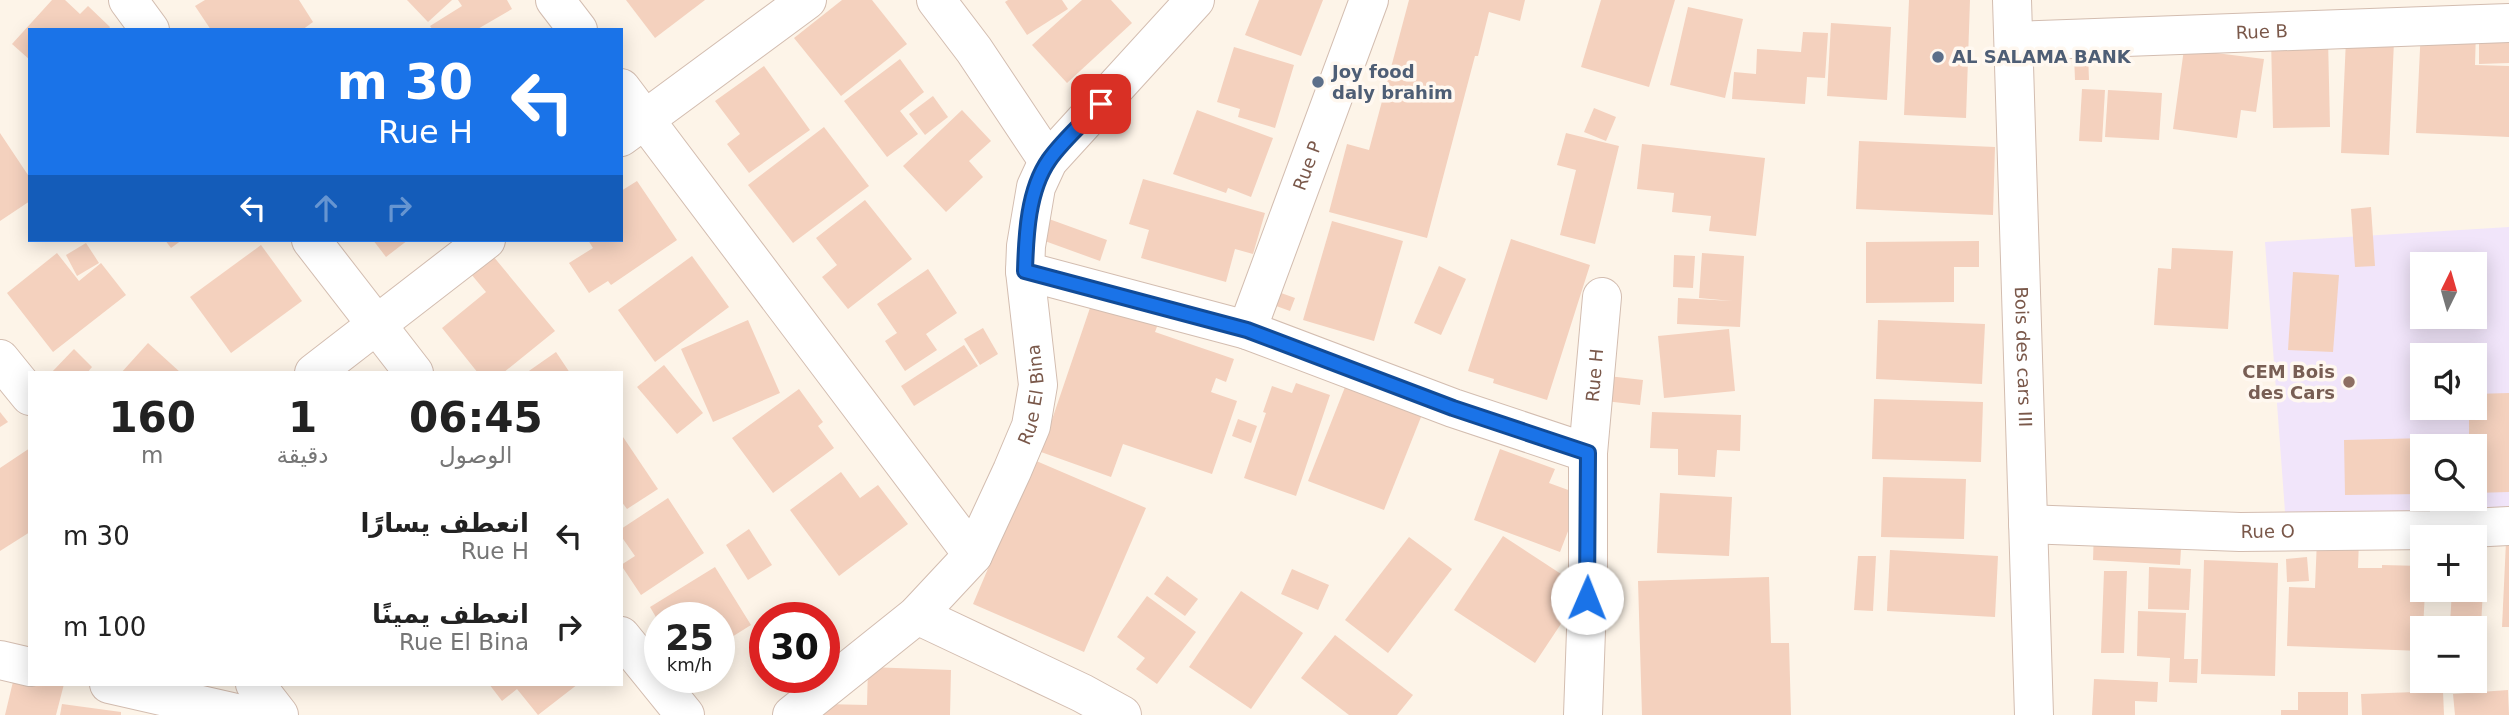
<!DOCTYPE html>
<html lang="ar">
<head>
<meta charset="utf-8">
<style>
	body { margin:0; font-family:"DejaVu Sans",Cairo,sans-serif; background:#f2f2f2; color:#222; direction:rtl; height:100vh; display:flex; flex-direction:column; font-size:26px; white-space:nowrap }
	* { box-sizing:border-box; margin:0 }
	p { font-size:23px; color:#767676 }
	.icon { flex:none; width:38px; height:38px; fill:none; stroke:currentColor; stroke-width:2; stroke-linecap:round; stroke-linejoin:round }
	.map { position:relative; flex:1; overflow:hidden; direction:ltr }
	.details { position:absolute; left:28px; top:371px; width:595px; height:315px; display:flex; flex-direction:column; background:#fff; border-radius:0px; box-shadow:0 4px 18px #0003; direction:rtl }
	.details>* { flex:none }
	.banner { position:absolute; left:28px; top:28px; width:595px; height:214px; border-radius:0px; box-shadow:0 4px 18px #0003; direction:rtl; background:#1a73e8; color:#fff; overflow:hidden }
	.needle { width:46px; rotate:5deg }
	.fabs { position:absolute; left:2410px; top:252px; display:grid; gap:14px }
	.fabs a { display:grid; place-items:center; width:77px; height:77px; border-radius:0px; background:#fff; box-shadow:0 4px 18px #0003; font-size:35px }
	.speed { position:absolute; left:644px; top:602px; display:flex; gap:14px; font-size:35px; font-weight:700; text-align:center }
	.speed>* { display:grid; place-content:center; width:91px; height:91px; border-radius:50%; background:#fff; box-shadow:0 4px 18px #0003; line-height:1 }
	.speed small { font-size:18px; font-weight:400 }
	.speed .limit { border:10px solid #d22; background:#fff; color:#111 }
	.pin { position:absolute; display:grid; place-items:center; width:60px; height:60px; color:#fff; margin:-30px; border-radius:14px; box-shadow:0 4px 10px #0006 }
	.me { position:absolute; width:77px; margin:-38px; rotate:1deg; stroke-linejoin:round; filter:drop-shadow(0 0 5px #0008) }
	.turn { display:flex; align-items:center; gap:24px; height:147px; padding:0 35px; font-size:32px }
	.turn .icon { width:91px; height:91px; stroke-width:2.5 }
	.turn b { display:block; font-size:49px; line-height:60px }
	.lanes { display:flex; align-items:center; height:66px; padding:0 35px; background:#0003; justify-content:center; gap:35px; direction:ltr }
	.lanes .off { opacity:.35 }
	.eta { display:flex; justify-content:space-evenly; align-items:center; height:119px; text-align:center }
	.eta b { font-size:42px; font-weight:700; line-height:49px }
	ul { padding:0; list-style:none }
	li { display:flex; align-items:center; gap:21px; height:91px; padding:0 35px }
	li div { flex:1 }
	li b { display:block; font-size:26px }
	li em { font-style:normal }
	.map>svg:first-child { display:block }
</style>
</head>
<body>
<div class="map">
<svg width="2509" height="715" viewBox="0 0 2509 715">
	<rect width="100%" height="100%" fill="#fdf4e8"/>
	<path fill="#f1e5fa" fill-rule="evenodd" d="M2509,227V516L2286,525L2265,242ZM2422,264H2474V317H2422ZM2422,355H2474V408H2422ZM2422,446H2474V499H2422Z"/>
	<g fill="#f4d1be">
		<polygon points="52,0 65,0 80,14 88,6 110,27 108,30 30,30 30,60 12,44"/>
		<polygon points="205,0 299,0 313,22 302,30 211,30 195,6"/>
		<polygon points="407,0 452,0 428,22"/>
		<polygon points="458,0 507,0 512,9 476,30 433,30 430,26 462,6"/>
		<polygon points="626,0 705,0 655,38"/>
		<polygon points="842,0 872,0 907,44 841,96 794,38"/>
		<polygon points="1008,0 1062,0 1068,9 1027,35 1005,2"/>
		<polygon points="1082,0 1111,0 1132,23 1067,83 1032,45"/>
		<polygon points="1259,0 1323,0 1301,56 1245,35"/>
		<polygon points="1409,0 1525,0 1520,21 1489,12 1478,56 1475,56 1427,238 1329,212 1347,144 1369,150"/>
		<polygon points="1601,0 1675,0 1649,87 1581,67"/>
		<polygon points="1909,0 1970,0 1966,118 1904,115"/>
		<polygon points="1688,7 1743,19 1725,98 1670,85"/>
		<polygon points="1831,23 1891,27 1887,100 1827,96"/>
		<polygon points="2421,28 2476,30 2475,65 2509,66 2509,137 2416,133"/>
		<polygon points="1803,32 1828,33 1825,78 1807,77 1805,104 1732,99 1734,72 1756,74 1757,49 1801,52"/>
		<polygon points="2271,38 2328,38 2330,127 2273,128"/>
		<polygon points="2346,39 2394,41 2389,155 2341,153"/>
		<polygon points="2479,43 2509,43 2509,63 2479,64"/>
		<polygon points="1234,47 1294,65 1275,128 1238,117 1240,109 1217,102"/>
		<polygon points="2184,49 2264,59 2256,112 2241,110 2237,138 2173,129"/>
		<polygon points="2088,54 2089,80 2075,80 2074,55"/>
		<polygon points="900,59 924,92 900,111 918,134 887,157 844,101"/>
		<polygon points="764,66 810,130 749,173 727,144 740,134 715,101"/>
		<polygon points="2082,89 2105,90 2102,142 2079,141"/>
		<polygon points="2108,90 2162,93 2159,140 2105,137"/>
		<polygon points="933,96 948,117 925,135 909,114"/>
		<polygon points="1594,108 1616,117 1606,141 1584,132"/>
		<polygon points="962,110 991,141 969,161 983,177 946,212 903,166"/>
		<polygon points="1197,110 1273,138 1251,197 1228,188 1226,193 1173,174"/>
		<polygon points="824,127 869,186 793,243 748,185"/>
		<polygon points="0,133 30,178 30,201 0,221"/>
		<polygon points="1566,133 1619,146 1595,244 1560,235 1576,170 1557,165"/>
		<polygon points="1859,141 1995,147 1993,215 1856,209"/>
		<polygon points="1642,144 1765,158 1756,236 1709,231 1711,216 1672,212 1674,193 1637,189"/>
		<polygon points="1143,179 1265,213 1253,254 1235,249 1226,282 1141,258 1149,230 1129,224"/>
		<polygon points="637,181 677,240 611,285 608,281 589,293 569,263 593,248 588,240 621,240 621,191"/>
		<polygon points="865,200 912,259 848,309 822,277 837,265 816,238"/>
		<polygon points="2371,207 2375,266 2355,267 2351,209"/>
		<polygon points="1049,219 1107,240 1100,261 1042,240"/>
		<polygon points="1332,221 1403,241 1374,341 1303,320"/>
		<polygon points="1511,239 1590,265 1547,400 1493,383 1494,379 1468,371"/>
		<polygon points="165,240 182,240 171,248"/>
		<polygon points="373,240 408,240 386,257"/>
		<polygon points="1979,241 1979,267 1954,267 1954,302 1866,303 1866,242"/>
		<polygon points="86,243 99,263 77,276 66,255"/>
		<polygon points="261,245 302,301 231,353 190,297"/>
		<polygon points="2172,248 2233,251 2228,329 2154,325 2158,268 2171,269"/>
		<polygon points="57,253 79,281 101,263 126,295 53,352 7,293"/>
		<polygon points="1702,253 1744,256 1740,327 1677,324 1678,298 1732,301 1699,298"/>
		<polygon points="1674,255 1695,256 1693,288 1673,287"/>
		<polygon points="493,256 555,331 503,373 478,373 442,328 486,292 471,274"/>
		<polygon points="692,256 729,307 655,362 618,310"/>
		<polygon points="1439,266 1466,279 1441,335 1414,323"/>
		<polygon points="928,269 957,313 926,334 937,350 905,371 885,341 897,333 877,304"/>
		<polygon points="2293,272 2339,275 2333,352 2288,350"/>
		<polygon points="1270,289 1295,298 1290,311 1265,302"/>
		<polygon points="1092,302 1158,324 1155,332 1234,359 1226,382 1216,378 1211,392 1237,401 1212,474 1123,444 1111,477 1041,452"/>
		<polygon points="748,320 780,393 713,422 681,349"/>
		<polygon points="1878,320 1985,324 1982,384 1876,379"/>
		<polygon points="983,328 998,354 980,365 964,339"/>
		<polygon points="1729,329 1735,391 1664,398 1658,336"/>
		<polygon points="148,343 181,373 121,373"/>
		<polygon points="964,345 978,366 914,406 901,386"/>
		<polygon points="74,349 92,367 87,373 51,373"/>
		<polygon points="556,352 570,373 526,373"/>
		<polygon points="664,365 703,413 677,434 637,387"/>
		<polygon points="1608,376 1643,380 1640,405 1605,401"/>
		<polygon points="1347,382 1423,412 1384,510 1308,481"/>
		<polygon points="1296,383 1330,395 1296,496 1244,478 1266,413 1263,412 1272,386 1292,393"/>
		<polygon points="799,389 823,422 818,426 834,448 773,493 732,438"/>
		<polygon points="2509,393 2509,492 2474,493 2474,446 2422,446 2422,494 2345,495 2344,440 2469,437 2469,408 2474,408 2474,394"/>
		<polygon points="1874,399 1983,402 1981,462 1872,459"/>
		<polygon points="0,412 8,422 0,427"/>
		<polygon points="1652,412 1741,415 1740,451 1717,450 1715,477 1678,475 1678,449 1650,448"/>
		<polygon points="1238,419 1257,426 1251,443 1232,436"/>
		<polygon points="621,434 658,489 627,509 621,501"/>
		<polygon points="30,448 30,532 0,551 0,468"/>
		<polygon points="1500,449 1555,469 1549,483 1582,495 1560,552 1474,520"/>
		<polygon points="1034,460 1146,508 1084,652 973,604"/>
		<polygon points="841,472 860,498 878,485 908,524 839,576 790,510"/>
		<polygon points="1883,477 1966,479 1964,539 1881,537"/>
		<polygon points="1660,493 1732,497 1729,556 1657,553"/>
		<polygon points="668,498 704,553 641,595 621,565 635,556 621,536 621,529"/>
		<polygon points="749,529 772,565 748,580 726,545"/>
		<polygon points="2094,529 2182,533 2180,565 2093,560"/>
		<polygon points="1503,536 1584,589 1535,663 1454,610"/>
		<polygon points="1409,537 1452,569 1388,653 1345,620"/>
		<polygon points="2317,539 2359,540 2358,568 2382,568 2382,565 2422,566 2422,590 2425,590 2422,651 2287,646 2289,587 2315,588"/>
		<polygon points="2506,542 2509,543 2509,627 2502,627"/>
		<polygon points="1890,550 1998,556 1995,617 1887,611"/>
		<polygon points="2474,550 2485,550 2481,627 2450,624 2452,590 2474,590"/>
		<polygon points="1858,556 1876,556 1873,611 1854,610"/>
		<polygon points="2307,557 2309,581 2287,582 2286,559"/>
		<polygon points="2204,560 2278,563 2275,676 2201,674"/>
		<polygon points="715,567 751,625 719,645 719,618 660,618 660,624 650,607"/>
		<polygon points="2149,567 2191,569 2189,610 2148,609"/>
		<polygon points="1292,569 1329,585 1318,610 1281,594"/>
		<polygon points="2104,571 2127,571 2124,653 2101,653"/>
		<polygon points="1167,576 1198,599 1185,616 1154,594"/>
		<polygon points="1769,577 1771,643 1789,643 1791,715 1642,715 1638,581"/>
		<polygon points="1241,591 1303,633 1251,709 1189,667"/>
		<polygon points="1147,596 1196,632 1157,684 1136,669 1145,658 1117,637"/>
		<polygon points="2138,611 2186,613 2184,659 2198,659 2197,683 2169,682 2170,658 2137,656"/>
		<polygon points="1335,635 1413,695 1397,715 1349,715 1301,678"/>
		<polygon points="17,665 30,684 64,684 56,715 5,715"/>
		<polygon points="868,667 951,670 950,715 823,715 824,704 867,705"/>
		<polygon points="2094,679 2158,682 2157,702 2135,701 2135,715 2092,715"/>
		<polygon points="489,684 578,684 538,715 517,689 502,701"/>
		<polygon points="2508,690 2509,715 2455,715 2453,694"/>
		<polygon points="2443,691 2444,715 2362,715 2361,694"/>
		<polygon points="2298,692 2348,692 2348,715 2281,715 2281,710 2298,710"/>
		<polygon points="62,704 121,712 121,715 60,715"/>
	</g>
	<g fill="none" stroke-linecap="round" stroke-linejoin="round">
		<defs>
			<g id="minor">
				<polyline points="128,0 150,30"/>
				<polyline points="555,0 578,30"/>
				<polyline points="936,0 974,50 1048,161"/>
				<path id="s1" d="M2012,0L2034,715"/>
				<path id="s2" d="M2015,41L2509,23"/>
				<polyline points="621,88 973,555"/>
				<polyline points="621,137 807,0"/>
				<polyline points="311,240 414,373"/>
				<polyline points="1025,271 1247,330 1453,408 1588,453"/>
				<path id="s3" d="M1247,330L1369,0"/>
				<polyline points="0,359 30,396"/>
				<polyline points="314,373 486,240"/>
				<path id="s4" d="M2028,524L2240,532L2431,530L2509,526"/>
				<polyline points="917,615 1082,693 1122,715"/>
				<polyline points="621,636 685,715"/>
				<polyline points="0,660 30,667"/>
				<polyline points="109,684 245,715"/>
				<polyline points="255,684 279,715"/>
				<path id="s5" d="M792,715L917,615L973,555L1012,471L1031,426L1038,385L1025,271L1026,246L1036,187L1048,161L1195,0"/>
				<path id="s6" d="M1583,715L1588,574V453L1602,297"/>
			</g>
		</defs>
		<use href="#minor" stroke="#d3bdb0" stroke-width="40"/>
		<use href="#minor" stroke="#fff" stroke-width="38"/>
	</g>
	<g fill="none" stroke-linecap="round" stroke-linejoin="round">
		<defs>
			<path id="route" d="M1101,104C1084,122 1063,140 1049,160C1028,190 1026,235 1025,271L1247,330L1453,408L1588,453L1587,598"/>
		</defs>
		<use href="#route" stroke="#114b97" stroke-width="18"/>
		<use href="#route" stroke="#1a73e8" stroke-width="12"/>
	</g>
	<g fill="#5c6f8a" stroke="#fff8f0" stroke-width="2.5">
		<circle cx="1938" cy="57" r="7"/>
		<circle cx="1318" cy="82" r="7"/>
	</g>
	<circle fill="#8d6e63" stroke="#fff8f0" stroke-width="2.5" cx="2349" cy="382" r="7"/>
	<g text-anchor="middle" stroke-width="7" stroke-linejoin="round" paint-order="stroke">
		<g font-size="18" fill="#7a584a" stroke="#fff8f0">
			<text dy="6" stroke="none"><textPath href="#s2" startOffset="247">Rue B</textPath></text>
			<text dy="6" stroke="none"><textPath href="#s3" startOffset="175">Rue P</textPath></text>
			<text dy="6" stroke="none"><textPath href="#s1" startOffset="357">Bois des cars III</textPath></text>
			<text dy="6" stroke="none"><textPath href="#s6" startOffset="340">Rue H</textPath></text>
			<text dy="6" stroke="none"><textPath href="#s5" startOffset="415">Rue El Bina</textPath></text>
			<text dy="6" stroke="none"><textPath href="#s4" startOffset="240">Rue O</textPath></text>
		</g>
		<g font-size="18" font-weight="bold" fill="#4e5e75" stroke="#fff8f0" text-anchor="start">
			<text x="1952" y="63">AL SALAMA BANK</text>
			<text x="1332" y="78">Joy food<tspan x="1332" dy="21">daly brahim</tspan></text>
		</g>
		<g font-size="18" font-weight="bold" fill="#785e54" stroke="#fff8f0" text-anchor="end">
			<text x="2335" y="378">CEM Bois<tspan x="2335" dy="21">des Cars</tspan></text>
		</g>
	</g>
</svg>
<div class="fabs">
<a><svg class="needle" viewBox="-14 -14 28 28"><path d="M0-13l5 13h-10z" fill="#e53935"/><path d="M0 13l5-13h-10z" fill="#767676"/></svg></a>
<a><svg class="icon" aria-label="sound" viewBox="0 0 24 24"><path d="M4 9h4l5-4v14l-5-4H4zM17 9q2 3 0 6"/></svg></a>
<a><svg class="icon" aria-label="search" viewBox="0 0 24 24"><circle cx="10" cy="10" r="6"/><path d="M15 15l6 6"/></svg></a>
<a>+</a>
<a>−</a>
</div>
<div class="speed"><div>25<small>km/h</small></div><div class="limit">30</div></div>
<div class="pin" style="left:1101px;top:104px;background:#d93025"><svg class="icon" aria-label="arrive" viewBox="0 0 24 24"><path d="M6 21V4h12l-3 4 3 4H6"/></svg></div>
<svg class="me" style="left:1587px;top:598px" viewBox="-20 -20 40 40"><circle r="19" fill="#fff"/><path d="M0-13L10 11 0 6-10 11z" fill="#1a73e8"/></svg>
<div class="banner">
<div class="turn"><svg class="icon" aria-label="left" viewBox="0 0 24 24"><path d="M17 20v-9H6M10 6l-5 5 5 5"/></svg><div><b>30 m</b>Rue H</div></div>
<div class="lanes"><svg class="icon" aria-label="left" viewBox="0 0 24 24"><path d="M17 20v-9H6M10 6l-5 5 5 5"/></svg><svg class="icon off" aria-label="ahead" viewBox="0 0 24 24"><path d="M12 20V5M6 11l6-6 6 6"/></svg><svg class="icon off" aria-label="right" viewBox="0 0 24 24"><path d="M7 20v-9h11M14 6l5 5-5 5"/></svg></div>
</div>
<section class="details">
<div class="eta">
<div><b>06:45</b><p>الوصول</p></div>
<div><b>1</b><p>دقيقة</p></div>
<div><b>160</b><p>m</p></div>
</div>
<ul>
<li><svg class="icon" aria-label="left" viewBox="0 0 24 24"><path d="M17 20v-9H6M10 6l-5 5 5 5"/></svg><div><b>انعطف يسارًا</b><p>Rue H</p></div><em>30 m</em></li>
<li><svg class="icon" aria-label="right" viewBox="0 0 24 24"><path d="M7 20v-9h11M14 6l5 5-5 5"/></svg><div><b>انعطف يمينًا</b><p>Rue El Bina</p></div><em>100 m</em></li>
</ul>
</section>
</div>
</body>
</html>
